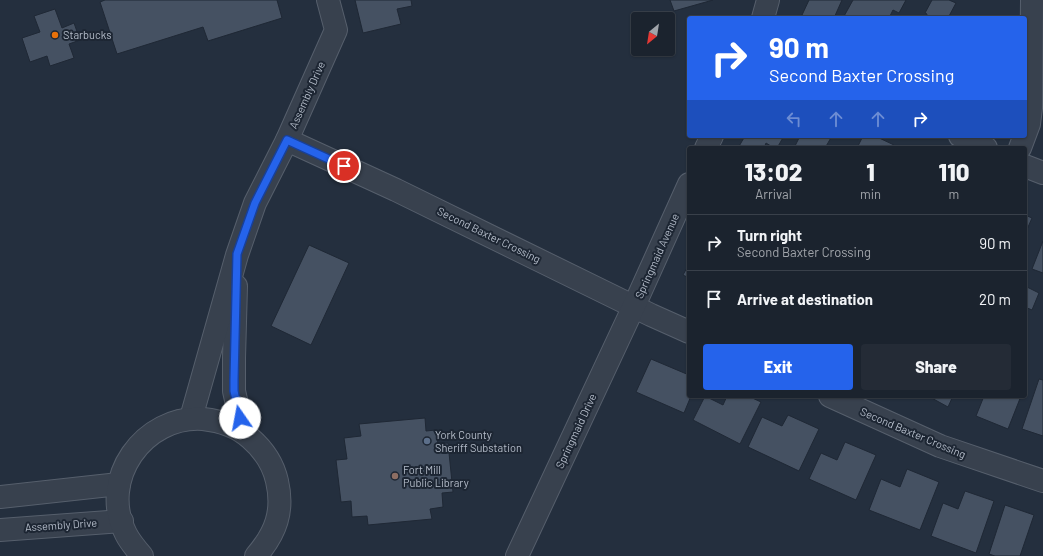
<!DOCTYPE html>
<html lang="en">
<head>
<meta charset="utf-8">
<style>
	body { margin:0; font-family:Barlow,sans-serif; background:#242b36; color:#f1f3f6; height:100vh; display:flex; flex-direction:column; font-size:15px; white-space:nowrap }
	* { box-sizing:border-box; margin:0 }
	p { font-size:13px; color:#a0a4aa }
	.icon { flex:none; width:22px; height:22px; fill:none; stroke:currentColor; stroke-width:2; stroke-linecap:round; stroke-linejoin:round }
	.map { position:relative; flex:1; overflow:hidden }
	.side { position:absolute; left:687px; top:146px; width:340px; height:252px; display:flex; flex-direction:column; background:#1b232e; border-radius:4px; box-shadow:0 1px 3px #0004,0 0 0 1px #39404a }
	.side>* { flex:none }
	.hud { position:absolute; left:687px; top:16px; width:340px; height:122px; border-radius:4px; box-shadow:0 1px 3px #0004,0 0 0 1px #39404a; background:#2563eb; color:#fff; overflow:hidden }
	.needle { width:26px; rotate:210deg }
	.controls { position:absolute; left:631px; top:12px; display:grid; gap:8px }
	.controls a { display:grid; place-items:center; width:44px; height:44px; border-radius:4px; background:#1b232e; box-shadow:0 1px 3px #0004,0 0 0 1px #39404a; font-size:20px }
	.pin { position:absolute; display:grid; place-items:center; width:34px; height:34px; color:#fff; margin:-17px; border:2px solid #fff; border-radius:50%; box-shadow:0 1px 4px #0007 }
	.me { position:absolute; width:44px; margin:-22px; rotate:348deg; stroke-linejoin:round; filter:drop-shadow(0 0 3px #0008) }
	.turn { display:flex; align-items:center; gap:14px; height:84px; padding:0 16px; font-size:18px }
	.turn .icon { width:52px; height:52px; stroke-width:2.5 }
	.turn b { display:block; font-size:28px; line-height:34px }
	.lanes { display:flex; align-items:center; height:38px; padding:0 16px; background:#0003; justify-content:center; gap:20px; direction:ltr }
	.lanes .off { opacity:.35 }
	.eta { display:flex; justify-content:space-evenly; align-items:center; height:68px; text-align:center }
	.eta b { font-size:24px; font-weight:800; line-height:28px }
	.action { display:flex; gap:8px; margin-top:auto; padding:8px 16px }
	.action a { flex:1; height:46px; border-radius:4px; background:#2563eb; color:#fff; font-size:16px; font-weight:800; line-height:46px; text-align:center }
	.action a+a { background:#242b36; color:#f1f3f6 }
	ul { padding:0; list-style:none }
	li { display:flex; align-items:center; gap:12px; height:56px; padding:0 16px; border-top:1px solid #39404a }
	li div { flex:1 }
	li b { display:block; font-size:15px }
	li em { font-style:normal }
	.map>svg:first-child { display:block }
</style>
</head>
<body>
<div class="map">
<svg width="1043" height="556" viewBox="0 0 1043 556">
	<rect width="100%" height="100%" fill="#242f3e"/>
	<g fill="#455162" stroke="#1f2835">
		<polygon points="105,0 277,0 282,18 208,41 203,27 117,54 100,2"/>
		<polygon points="355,0 411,0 412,6 397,9 401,24 363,33"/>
		<polygon points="670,0 713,0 674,11"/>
		<polygon points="809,0 842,0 834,18 808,18 802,15"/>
		<polygon points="853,0 906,0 899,13 893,10 889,18 843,18"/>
		<polygon points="932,0 949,0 956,3 948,18 926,18 927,14 925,13"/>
		<polygon points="55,9 62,28 74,23 80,40 69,44 74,58 50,66 47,56 30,62 22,38 40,32 34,16"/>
		<polygon points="745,136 784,136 777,148 774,148 766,143 764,148 738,148"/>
		<polygon points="800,136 832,136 825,148 794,148"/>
		<polygon points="863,136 875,136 894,145 892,148 857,148"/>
		<polygon points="1025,215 1032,218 1025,234"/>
		<polygon points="1043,241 1043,273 1032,269"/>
		<polygon points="309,245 349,263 311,345 271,326"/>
		<polygon points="689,264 689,278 683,275"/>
		<polygon points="1025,286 1039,293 1032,310 1025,307"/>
		<polygon points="651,359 689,375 689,396 691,396 684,413 636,392"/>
		<polygon points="1039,379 1043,380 1043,436 1022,429"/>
		<polygon points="705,396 723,405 727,396 748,396 761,402 740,444 693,420"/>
		<polygon points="928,396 953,396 948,407"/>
		<polygon points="984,396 1021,396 1008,429 976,416"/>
		<polygon points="788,415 819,429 799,471 748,447 762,417 782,426"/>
		<polygon points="425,418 426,431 436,430 438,444 448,443 453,492 442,493 443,507 430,509 432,519 368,525 367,516 352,517 351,501 341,502 336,460 347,459 344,438 361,436 359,424"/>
		<polygon points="845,442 876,455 856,500 809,479 821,453 837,460"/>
		<polygon points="907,469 939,482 920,530 869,510 881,479 900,487"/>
		<polygon points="965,491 994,501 976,553 931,536 943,503 958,509"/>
		<polygon points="1005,505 1034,515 1020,556 995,556 989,554"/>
	</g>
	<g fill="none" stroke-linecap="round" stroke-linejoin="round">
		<defs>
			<g id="minor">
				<polyline points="763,18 768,0"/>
				<polyline points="960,136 986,148"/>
				<polyline points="287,140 396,190 651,315 689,332"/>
				<polyline points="706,148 712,136"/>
				<polyline points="1020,148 1029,124 1031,108 1032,0"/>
				<polyline points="1025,166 1043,173"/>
				<polyline points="236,286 234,358 234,391 243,431"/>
				<polyline points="830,396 940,446 1043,481"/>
				<polyline points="191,418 237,255 255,203 287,140 336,30 328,0"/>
				<polyline points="0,497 119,484"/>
				<polyline points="0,530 122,521"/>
				<path d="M142,556C136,549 130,542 126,534C98,479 144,415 203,419C221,421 237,426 250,438C264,450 273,463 277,481C284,511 276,533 256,556"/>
				<polyline points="517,556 634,306 689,184"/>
			</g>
		</defs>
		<use href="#minor" stroke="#565f6c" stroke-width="24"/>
		<use href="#minor" stroke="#38414e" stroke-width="22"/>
	</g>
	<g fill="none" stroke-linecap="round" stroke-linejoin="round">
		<defs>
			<polyline id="route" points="240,418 234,391 234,380 237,254 255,203 287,140 344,166"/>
		</defs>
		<use href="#route" stroke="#184099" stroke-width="10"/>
		<use href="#route" stroke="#2563eb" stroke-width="7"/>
	</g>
	<circle fill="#e8710a" stroke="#1d2633" stroke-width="1.5" cx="55" cy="35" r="4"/>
	<circle fill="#5c6f8a" stroke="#1d2633" stroke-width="1.5" cx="427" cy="441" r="4"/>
	<circle fill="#8d6e63" stroke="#1d2633" stroke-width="1.5" cx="395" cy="476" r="4"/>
	<g text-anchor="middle" stroke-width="4" stroke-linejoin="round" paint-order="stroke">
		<g font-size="11" fill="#b4bcc9" stroke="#1d2633" text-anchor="start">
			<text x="63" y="39">Starbucks</text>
			<text x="435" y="439">York County<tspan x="435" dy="13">Sheriff Substation</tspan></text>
			<text x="403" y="474">Fort Mill<tspan x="403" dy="13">Public Library</tspan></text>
		</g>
		<g font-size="11" fill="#b4bcc9" stroke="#1d2633">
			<text transform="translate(307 95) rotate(-66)" y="4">Assembly Drive</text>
			<text transform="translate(489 235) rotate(26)" y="4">Second Baxter Crossing</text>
			<text transform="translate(657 256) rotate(-66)" y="4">Springmaid Avenue</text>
			<text transform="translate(576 431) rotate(-65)" y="4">Springmaid Drive</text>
			<text transform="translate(913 433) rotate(23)" y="4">Second Baxter Crossing</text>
			<text transform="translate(61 525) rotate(-4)" y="4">Assembly Drive</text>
		</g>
	</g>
</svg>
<div class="controls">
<a><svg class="needle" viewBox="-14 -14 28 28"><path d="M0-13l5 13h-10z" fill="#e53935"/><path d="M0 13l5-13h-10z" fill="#a0a4aa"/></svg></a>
</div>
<div class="pin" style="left:344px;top:166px;background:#d93025"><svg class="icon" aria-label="arrive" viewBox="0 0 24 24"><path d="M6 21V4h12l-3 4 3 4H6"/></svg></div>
<svg class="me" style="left:240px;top:418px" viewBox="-20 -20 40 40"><circle r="19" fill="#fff"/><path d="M0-13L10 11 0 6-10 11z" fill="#2563eb"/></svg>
<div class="hud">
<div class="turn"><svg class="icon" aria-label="right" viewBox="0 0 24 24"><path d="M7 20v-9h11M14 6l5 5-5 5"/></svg><div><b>90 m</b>Second Baxter Crossing</div></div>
<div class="lanes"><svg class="icon off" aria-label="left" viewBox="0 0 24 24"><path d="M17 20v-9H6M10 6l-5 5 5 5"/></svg><svg class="icon off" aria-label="ahead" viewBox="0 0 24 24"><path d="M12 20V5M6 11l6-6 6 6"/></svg><svg class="icon off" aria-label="ahead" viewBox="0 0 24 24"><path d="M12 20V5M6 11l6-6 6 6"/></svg><svg class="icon" aria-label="right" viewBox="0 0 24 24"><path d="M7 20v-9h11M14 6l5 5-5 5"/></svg></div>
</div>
<section class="side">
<div class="eta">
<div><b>13:02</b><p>Arrival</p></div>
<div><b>1</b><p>min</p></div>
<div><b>110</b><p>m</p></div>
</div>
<ul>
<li><svg class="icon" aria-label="right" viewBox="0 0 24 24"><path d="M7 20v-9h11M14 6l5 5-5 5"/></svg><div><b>Turn right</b><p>Second Baxter Crossing</p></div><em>90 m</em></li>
<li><svg class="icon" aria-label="arrive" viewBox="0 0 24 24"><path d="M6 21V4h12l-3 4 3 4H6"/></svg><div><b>Arrive at destination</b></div><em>20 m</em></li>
</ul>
<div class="action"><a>Exit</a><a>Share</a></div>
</section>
</div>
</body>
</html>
